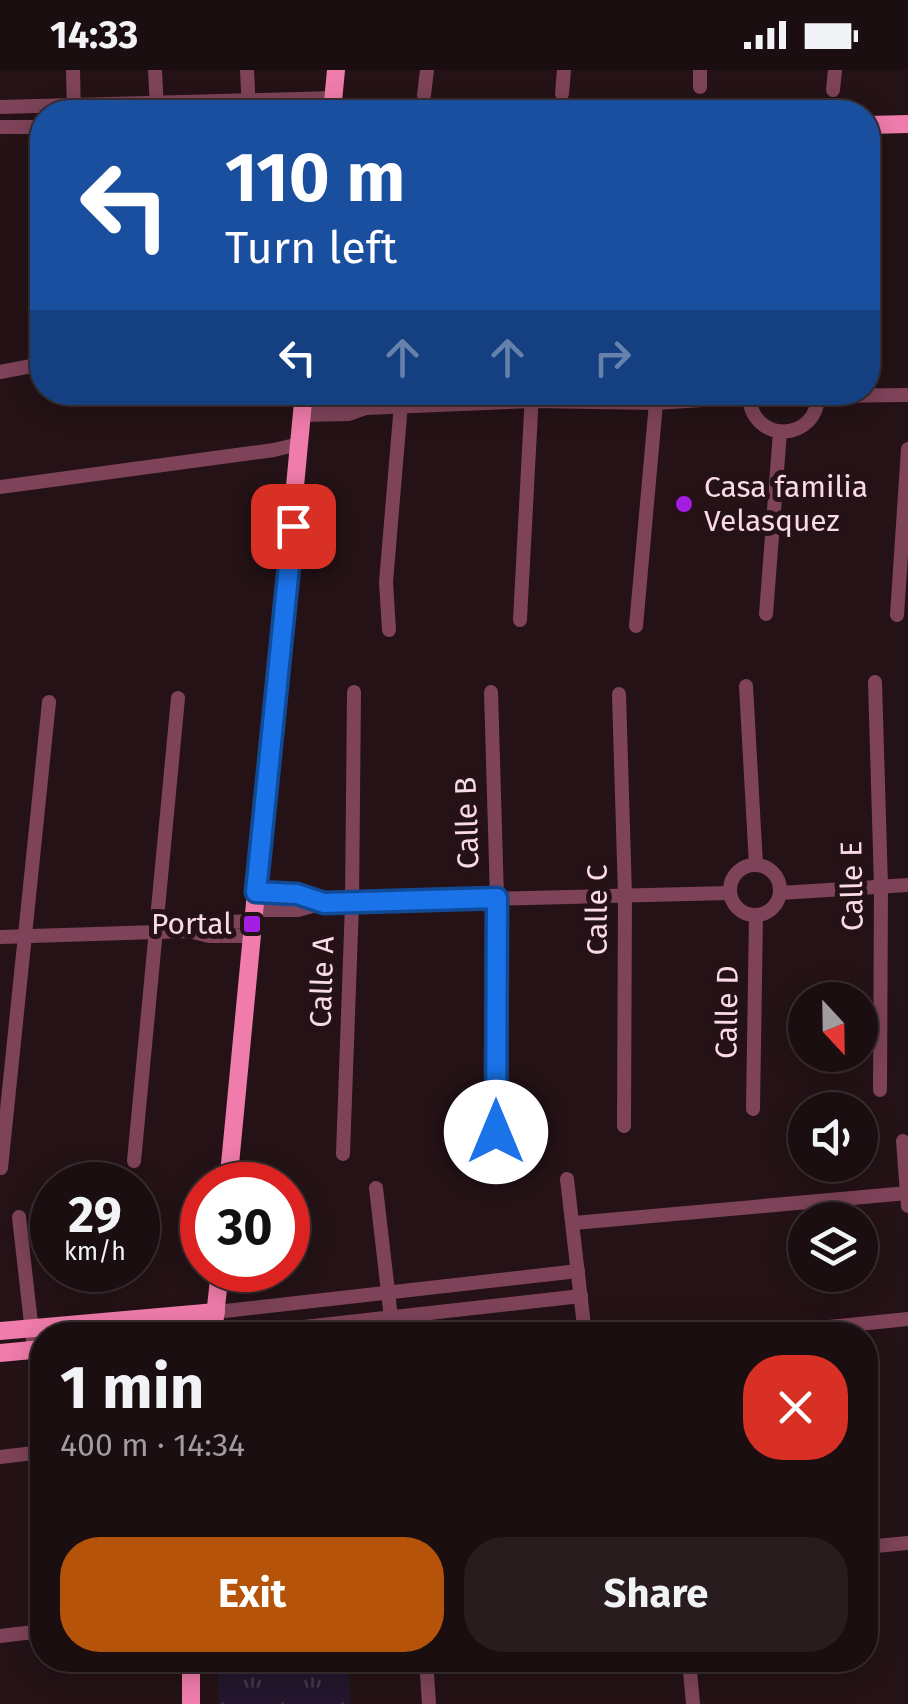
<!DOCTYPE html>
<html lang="en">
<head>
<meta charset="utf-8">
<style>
	body { margin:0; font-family:"Fira Sans",sans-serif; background:#281c1e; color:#f1f3f6; height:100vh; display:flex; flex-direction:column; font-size:38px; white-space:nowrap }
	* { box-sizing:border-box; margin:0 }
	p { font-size:32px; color:#a09c9f }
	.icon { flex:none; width:55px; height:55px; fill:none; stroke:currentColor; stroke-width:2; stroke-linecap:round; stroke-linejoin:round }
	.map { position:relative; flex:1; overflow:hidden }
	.drawer { position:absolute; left:30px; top:1252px; width:848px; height:350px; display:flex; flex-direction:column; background:#1b0e10; border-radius:40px; box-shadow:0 5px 25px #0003,0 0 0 2px #392e30 }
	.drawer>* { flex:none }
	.hud { position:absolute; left:30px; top:30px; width:850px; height:305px; border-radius:40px; box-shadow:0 5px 25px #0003,0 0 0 2px #392e30; background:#1a4fa0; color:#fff; overflow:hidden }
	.needle { width:65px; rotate:158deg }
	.fabs { position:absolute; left:788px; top:912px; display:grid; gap:20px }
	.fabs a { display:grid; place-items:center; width:90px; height:90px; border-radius:50%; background:#1b0e10; box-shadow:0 5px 25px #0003,0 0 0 2px #392e30; font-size:50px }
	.speed { position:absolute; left:30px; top:1092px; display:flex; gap:20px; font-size:50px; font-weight:700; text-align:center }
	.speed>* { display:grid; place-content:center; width:130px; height:130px; border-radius:50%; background:#1b0e10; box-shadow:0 5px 25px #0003,0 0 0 2px #392e30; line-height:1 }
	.speed small { font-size:25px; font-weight:400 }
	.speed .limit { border:15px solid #d22; background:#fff; color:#111 }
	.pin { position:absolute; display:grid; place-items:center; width:85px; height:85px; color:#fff; margin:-42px; border-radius:20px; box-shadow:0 5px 15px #0006 }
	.me { position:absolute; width:110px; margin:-55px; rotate:0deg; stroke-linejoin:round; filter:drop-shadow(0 0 8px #0008) }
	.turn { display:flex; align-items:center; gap:35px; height:210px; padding:0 30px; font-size:45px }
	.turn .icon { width:130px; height:130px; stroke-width:2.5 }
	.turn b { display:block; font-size:70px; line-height:85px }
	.lanes { display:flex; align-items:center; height:95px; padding:0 30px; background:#0003; justify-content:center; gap:50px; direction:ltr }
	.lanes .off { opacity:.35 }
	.round { display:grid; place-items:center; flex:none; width:105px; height:105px; border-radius:40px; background:#281c1e }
	.head { display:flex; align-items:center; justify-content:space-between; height:170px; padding:0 30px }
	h1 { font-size:60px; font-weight:700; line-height:75px }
	.cta { display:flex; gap:20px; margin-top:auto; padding:20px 30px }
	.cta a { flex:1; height:115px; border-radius:40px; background:#b45309; color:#fff; font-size:40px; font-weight:700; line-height:115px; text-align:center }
	.cta a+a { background:#281c1e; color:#f1f3f6 }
	.status { display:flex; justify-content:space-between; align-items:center; height:70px; padding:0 50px; background:#1b0e10; direction:ltr }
	.status svg { height:28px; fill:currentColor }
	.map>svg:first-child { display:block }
</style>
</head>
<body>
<div class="status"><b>14:33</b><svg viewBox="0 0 49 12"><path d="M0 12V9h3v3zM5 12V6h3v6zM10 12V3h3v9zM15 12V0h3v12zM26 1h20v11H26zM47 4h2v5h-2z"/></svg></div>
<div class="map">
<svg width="908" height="1634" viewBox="0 0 908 1634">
	<defs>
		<pattern id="park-tufts" width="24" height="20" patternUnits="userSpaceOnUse" patternTransform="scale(2.5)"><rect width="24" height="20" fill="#23162d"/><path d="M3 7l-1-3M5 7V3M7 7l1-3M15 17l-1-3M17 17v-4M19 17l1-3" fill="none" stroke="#44374b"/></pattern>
	</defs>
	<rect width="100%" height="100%" fill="#241216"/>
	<polygon fill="url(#park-tufts)" points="218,1590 347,1590 351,1634 219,1634"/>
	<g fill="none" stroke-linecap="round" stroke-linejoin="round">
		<g stroke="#7e4359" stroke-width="14">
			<polyline points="73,0 74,42"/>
			<polyline points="155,0 157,39"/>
			<polyline points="247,0 249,42"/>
			<polyline points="700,17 700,0"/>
			<polyline points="833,20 835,0"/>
			<polyline points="562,24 564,0"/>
			<polyline points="424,25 427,0"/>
			<polyline points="0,37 334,28"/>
			<polyline points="0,57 42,57"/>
			<polyline points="0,302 42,294"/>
			<path d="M749,322C748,375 820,374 818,322"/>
			<polyline points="818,326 908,325"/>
			<polyline points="303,333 349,331 366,338"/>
			<polyline points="302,345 349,344 366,338 532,331 656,333 748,327"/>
			<polyline points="0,417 274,380 299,374"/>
			<polyline points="766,544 780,362"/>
			<polyline points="897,545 908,379"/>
			<polyline points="520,550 532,323"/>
			<polyline points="636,556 657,322"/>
			<polyline points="389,560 386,512 402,322"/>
			<polyline points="875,612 881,816 880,1020"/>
			<polyline points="746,616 756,795"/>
			<polyline points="491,622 497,828 496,1062"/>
			<polyline points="619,624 625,826 624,1056"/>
			<circle cx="755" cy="820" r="25"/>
			<polyline points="256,822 297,824 323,833"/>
			<polyline points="780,823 908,815"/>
			<polyline points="254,840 298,840 324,833 729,823"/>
			<polyline points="190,860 208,853 253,851"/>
			<polyline points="0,867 189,861 209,866 252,866"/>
			<polyline points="753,1039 756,845"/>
			<polyline points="903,1071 908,1136"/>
			<polyline points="343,1084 352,834 354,622"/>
			<polyline points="134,1091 178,628"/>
			<polyline points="1,1098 49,632"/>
			<polyline points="567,1109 585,1265"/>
			<polyline points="376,1118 393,1265"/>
			<polyline points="19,1147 34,1280"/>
			<polyline points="574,1153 908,1123"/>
			<polyline points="216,1242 578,1201"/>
			<polyline points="233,1265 581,1226"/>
			<polyline points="751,1265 908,1249"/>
			<polyline points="0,1387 42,1382"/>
			<polyline points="865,1477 908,1473"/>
			<polyline points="0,1566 42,1561"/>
			<polyline points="426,1590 429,1634"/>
			<polyline points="689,1590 693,1634"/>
		</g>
		<g stroke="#ef7caa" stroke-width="18">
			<polyline points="332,42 336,0"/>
			<polyline points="868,55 908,54"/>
			<polyline points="228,1115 304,322"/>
			<polyline points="0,1261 216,1242"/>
			<polyline points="213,1265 220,1200"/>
			<polyline points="0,1283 42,1279"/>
			<polyline points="191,1634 191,1590"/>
		</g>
	</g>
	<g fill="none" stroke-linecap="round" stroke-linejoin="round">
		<defs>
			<polyline id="route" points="293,456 256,822 297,824 324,833 497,828 496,1062"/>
		</defs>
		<use href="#route" stroke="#114b97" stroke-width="25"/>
		<use href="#route" stroke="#1a73e8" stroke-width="18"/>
	</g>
	<g fill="#a31de3" stroke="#241216" stroke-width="4">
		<circle cx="684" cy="434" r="10"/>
		<rect x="242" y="844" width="20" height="20" rx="5"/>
	</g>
	<g text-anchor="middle" stroke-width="10" stroke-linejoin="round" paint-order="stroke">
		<g font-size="30" fill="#fadae4" stroke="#241216" text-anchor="start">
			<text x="704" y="427">Casa familia<tspan x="704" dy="34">Velasquez</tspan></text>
			<text x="232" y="864" text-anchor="end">Portal</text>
		</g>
		<g font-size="30" fill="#fadae4" stroke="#241216">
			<text transform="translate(467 753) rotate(-92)" y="10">Calle B</text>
			<text transform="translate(852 816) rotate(-91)" y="10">Calle E</text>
			<text transform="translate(597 840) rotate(-90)" y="10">Calle C</text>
			<text transform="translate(322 912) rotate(-88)" y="10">Calle A</text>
			<text transform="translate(727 942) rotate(-89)" y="10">Calle D</text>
		</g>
	</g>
</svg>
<div class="fabs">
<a><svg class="needle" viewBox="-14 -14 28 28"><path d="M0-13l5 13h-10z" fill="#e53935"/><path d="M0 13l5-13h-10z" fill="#a09c9f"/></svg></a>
<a><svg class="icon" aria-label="sound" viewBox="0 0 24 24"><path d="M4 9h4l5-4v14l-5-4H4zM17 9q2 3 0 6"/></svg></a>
<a><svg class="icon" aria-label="layers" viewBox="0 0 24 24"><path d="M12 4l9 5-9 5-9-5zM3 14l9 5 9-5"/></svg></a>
</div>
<div class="speed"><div>29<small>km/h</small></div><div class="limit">30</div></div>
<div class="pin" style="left:293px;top:456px;background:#d93025"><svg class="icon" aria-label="arrive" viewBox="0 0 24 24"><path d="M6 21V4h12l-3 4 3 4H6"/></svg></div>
<svg class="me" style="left:496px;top:1062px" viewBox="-20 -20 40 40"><circle r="19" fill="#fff"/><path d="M0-13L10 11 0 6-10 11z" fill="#1a73e8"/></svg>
<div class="hud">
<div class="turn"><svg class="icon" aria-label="left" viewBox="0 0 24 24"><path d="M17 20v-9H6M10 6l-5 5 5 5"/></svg><div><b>110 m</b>Turn left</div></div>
<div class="lanes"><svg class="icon" aria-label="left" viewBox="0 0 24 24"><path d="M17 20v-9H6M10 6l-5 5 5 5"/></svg><svg class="icon off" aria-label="ahead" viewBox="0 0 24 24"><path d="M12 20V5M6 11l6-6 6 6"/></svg><svg class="icon off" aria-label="ahead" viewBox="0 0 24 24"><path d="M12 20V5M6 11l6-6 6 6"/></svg><svg class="icon off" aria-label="right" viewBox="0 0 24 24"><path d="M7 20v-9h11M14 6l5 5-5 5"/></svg></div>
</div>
<section class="drawer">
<div class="head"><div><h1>1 min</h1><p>400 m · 14:34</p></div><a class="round" style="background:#d93025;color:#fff"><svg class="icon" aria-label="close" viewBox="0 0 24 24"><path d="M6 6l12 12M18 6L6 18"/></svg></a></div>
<div class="cta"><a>Exit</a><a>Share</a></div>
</section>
</div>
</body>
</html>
